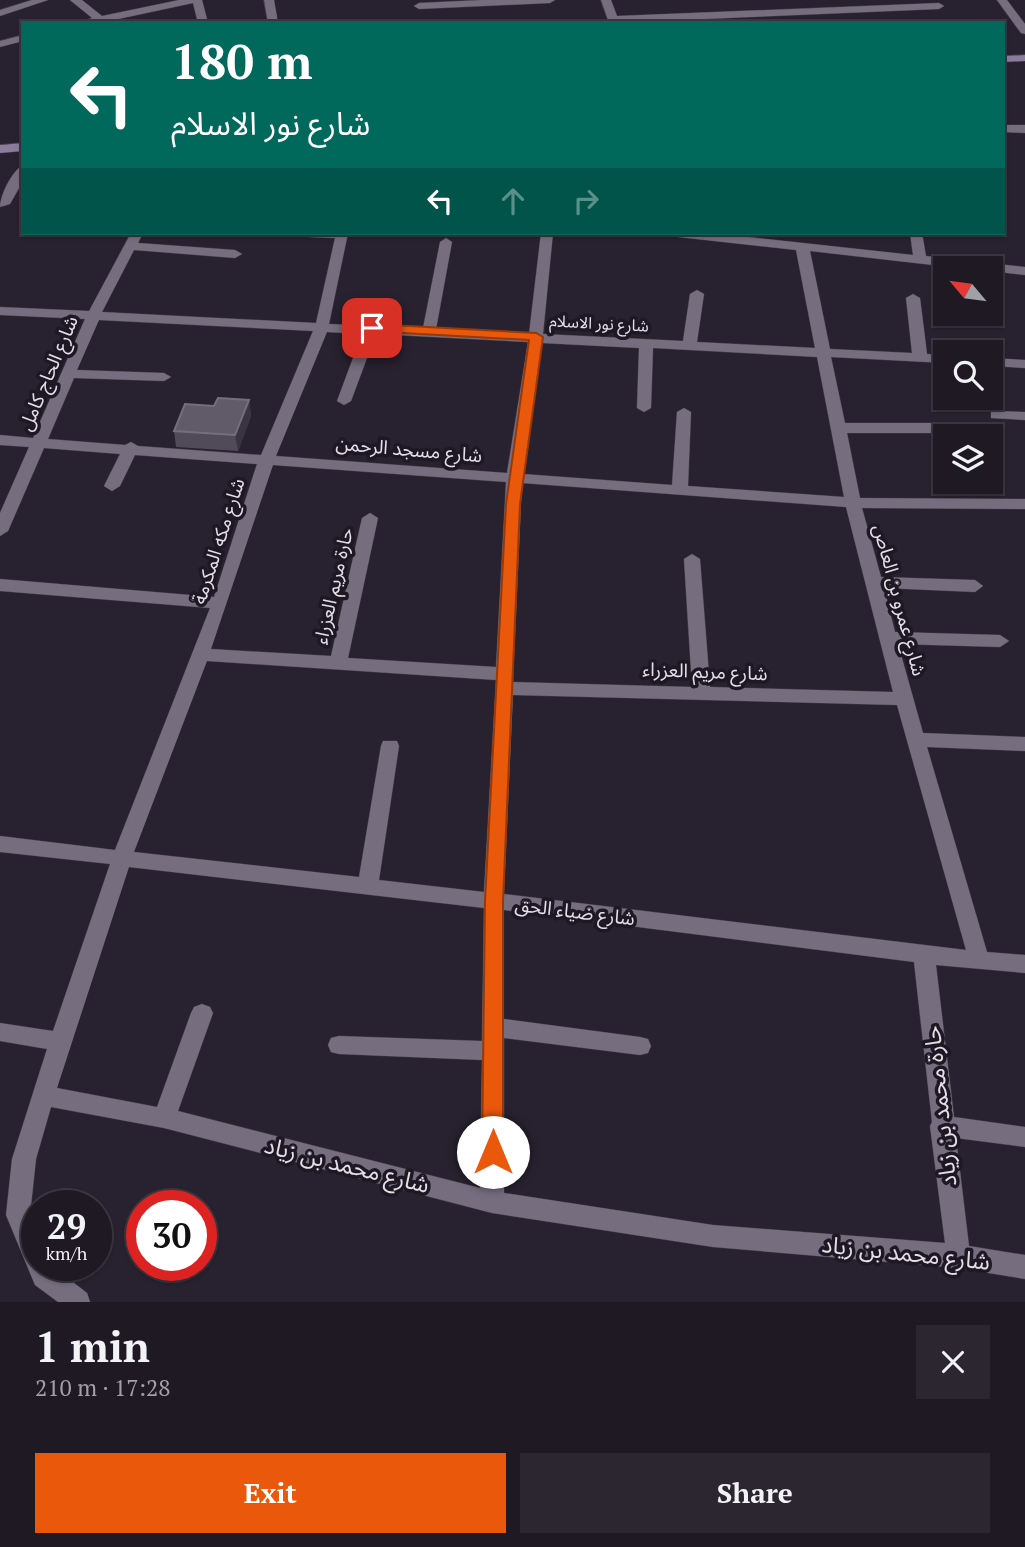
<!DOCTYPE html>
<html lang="en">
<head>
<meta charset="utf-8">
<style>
	body { margin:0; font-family:"PT Serif","Noto Sans Arabic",serif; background:#2b2630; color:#f1f3f6; height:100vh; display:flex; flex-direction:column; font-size:26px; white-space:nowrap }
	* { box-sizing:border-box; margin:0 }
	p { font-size:23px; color:#a1a0a6 }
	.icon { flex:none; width:38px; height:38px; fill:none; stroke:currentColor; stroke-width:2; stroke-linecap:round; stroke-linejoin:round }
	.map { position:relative; height:1302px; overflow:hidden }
	.side { display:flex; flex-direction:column; background:#1e1923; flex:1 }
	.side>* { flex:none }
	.hud { position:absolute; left:21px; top:21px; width:984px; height:214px; border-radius:0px; box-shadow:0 2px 5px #0004,0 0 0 2px #3c3841; background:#00695c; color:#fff; overflow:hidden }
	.needle { width:46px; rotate:299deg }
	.fabs { position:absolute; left:933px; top:256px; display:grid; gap:14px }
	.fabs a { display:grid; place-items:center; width:70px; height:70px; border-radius:0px; background:#1e1923; box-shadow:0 2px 5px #0004,0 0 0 2px #3c3841; font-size:35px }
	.speed { position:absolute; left:21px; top:1190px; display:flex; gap:14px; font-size:35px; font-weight:700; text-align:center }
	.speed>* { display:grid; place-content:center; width:91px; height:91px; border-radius:50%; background:#1e1923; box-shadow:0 2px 5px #0004,0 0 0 2px #3c3841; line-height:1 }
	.speed small { font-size:18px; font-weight:400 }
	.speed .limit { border:10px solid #d22; background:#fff; color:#111 }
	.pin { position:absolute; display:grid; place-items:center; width:60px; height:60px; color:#fff; margin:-30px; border-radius:14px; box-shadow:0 4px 10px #0006 }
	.me { position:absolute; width:77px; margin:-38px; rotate:0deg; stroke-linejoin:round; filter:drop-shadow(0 0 5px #0008) }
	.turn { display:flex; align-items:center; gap:24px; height:147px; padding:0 35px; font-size:32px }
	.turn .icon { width:91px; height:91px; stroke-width:2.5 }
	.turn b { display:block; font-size:49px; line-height:60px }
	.lanes { display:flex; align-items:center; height:66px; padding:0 35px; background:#0003; justify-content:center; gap:35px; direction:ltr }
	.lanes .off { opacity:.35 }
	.round { display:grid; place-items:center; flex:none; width:74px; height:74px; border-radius:0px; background:#2b2630 }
	.headline { display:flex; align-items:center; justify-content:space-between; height:119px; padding:0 35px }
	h1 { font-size:42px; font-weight:700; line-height:52px }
	.action { display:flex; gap:14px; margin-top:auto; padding:14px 35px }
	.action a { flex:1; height:80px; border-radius:0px; background:#ea580c; color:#fff; font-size:28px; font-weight:700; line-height:80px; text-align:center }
	.action a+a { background:#2b2630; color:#f1f3f6 }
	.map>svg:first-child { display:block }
</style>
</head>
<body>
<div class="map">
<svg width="1025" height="1302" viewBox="0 0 1025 1302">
	<rect width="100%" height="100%" fill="#28212f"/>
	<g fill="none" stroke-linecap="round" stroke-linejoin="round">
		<defs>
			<g id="street">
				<polygon points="32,0 48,0 0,16 0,10"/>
				<polygon points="70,0 82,0 102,16 179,0 202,0 208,23 198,23 193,3 109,21 110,23 77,23 92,18"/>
				<polygon points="264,0 274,0 278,23 268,23"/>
				<polygon points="482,0 555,0 550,3 419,9 414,6 419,3"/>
				<polygon points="601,0 611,0 617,16 939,3 944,6 939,9 609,23"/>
				<polygon points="997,0 1007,0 1025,24 1025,34 1021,33"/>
				<polygon points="23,35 23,41 0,47 0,41"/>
				<polygon points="1003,125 1025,125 1025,133 1003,132"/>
				<path d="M23,165V181L10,204L0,207C0,195 12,171 23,165Z"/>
				<path d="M131,233H143L138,243L235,250L242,254L235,258L134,250L102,312L316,323L335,238L309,237L303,233H348L329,324L423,328L440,242L446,238L452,242L436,329L529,334L541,233H553L543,334L683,341L690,294L697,290L704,294L697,342L815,348L796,250L678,237L672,233H711L913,255L910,233H922L926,256L1025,267V275L990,271V268H959L810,251L830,349L912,353L906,298L913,294L920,298L927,354L945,355V363L831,357L845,423H957L965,428L957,433H847L860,498L1025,499V509L862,508L881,577L975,580L983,586L975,592L884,588L895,632L1000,635L1009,641L1000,647L898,644L923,733L1025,737V751L927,747L987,952L1025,955V973L936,965L954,1117L1025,1127V1147L956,1138L969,1246L1025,1255V1279L958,1268L713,1247L492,1213L164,1128L51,1107L36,1159L30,1215L37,1231V1265H51L87,1293L90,1302H58L35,1285L6,1215L12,1159L47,1049L0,1041V1023L53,1031L110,864L0,852V836L115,850L210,608L0,591V579L214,597L257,464L135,455L120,486L112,491L104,486L120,454L44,448L8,531L0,536V513L29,447L0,445V435L33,438L85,319L0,315V307L89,311ZM99,320L313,331L261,455L138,446L131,442L125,445L48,439L74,378L164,381L171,377L164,373L77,370ZM327,332L362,334L337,401L344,405L351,401L376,334L528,342L507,473L276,456ZM542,343L639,348L637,408L644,412L651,408L653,348L817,357L844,497L688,486L691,412L684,408L677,412L672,485L523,474ZM273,465L506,482L496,667L348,658L378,518L370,513L362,518L331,656L211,649ZM522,483L846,507L893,692L710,687L700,559L692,554L684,559L692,687L513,682ZM207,661L496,680L484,892L379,880L399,746L397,741H383L381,746L359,877L134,852ZM513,695L897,705L966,950L504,894ZM129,867L484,908L482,1041L339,1036L331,1038L328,1045L331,1052L339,1054L482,1060L480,1188L178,1111L213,1013L210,1007L202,1004L194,1007L191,1013L157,1107L57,1088ZM504,910L914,962L932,1122L930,1126L945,1243L713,1225L504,1193V1038L640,1055L648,1053L651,1046L648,1039L640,1037L504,1019Z"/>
				<polygon points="990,358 1025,360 1025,368 990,366"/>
				<polygon points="996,411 1025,412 1025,420 991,418 991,412"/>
			</g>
			<g id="secondary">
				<polygon points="1025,55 1025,61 1003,62 1003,56"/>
				<polygon points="23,143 23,151 0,153 0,145"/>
			</g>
		</defs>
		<use href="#street" stroke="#433e49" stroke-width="1"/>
		<use href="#secondary" stroke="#433e49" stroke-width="1"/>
		<use href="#street" fill="#766e7f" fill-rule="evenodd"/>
		<use href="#secondary" fill="#8b7b9d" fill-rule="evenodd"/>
	</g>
	<polygon fill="#514a59" points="249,400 251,416 238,451 176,447 174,431 214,406"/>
	<polygon fill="#3a3342" points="249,400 251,416 238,451 235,435"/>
	<polygon fill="#615a68" stroke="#756f7c" stroke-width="2" points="218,398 249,400 235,435 174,431 185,404 214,406"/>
	<polygon fill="#ea580c" stroke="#983908" stroke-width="2" points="372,324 536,333 543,337 520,504 503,901 503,1152 500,1158 493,1161 485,1158 482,1152 485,901 506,504 529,340 367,331 367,325"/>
	<g text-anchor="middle" stroke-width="7" stroke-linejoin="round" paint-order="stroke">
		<g font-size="16" fill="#e3dfe8" stroke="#1e1825">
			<text transform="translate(599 323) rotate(3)" y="6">شارع نور الاسلام</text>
		</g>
		<g font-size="19" fill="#e3dfe8" stroke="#1e1825">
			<text transform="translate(48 373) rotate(-67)" y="7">شارع الحاج كامل</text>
			<text transform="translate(409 449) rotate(5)" y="7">شارع مسجد الرحمن</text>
			<text transform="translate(218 541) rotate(-72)" y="7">شارع مكه المكرمة</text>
			<text transform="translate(333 586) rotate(-77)" y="7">حارة مريم العزراء</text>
			<text transform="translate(900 600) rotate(75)" y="7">شارع عمرو بن العاص</text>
			<text transform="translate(705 671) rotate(2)" y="7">شارع مريم العزراء</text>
			<text transform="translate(575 911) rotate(7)" y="7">شارع ضياء الحق</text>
		</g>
		<g font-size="23" fill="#e3dfe8" stroke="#1e1825">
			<text transform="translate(940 1106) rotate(-96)" y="8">حارة محمد بن زياد</text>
			<text transform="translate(347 1165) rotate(14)" y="8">شارع محمد بن زياد</text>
			<text transform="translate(906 1253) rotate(6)" y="8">شارع محمد بن زياد</text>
		</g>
	</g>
</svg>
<div class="fabs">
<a><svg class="needle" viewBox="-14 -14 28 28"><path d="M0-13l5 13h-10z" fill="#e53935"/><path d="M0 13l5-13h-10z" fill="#a1a0a6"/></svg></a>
<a><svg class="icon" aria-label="search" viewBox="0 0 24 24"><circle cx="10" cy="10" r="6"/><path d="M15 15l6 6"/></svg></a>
<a><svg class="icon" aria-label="layers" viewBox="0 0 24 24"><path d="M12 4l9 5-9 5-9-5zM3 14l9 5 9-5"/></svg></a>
</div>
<div class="speed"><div>29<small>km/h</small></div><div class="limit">30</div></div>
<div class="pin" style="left:372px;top:328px;background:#d93025"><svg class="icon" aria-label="arrive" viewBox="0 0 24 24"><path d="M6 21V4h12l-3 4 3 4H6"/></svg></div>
<svg class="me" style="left:493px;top:1152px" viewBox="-20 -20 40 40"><circle r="19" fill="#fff"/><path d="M0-13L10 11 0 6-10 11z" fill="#ea580c"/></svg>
<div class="hud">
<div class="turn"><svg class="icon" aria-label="left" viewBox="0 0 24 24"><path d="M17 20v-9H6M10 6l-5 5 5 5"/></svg><div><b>180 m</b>شارع نور الاسلام</div></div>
<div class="lanes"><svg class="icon" aria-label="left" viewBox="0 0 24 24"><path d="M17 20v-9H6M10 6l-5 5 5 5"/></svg><svg class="icon off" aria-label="ahead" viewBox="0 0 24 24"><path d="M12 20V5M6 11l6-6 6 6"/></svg><svg class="icon off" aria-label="right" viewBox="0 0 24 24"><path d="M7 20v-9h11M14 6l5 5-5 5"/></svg></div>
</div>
</div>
<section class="side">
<div class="headline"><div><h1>1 min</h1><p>210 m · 17:28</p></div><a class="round"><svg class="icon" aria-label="close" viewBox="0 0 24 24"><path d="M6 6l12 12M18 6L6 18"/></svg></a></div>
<div class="action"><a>Exit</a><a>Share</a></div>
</section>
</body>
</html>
